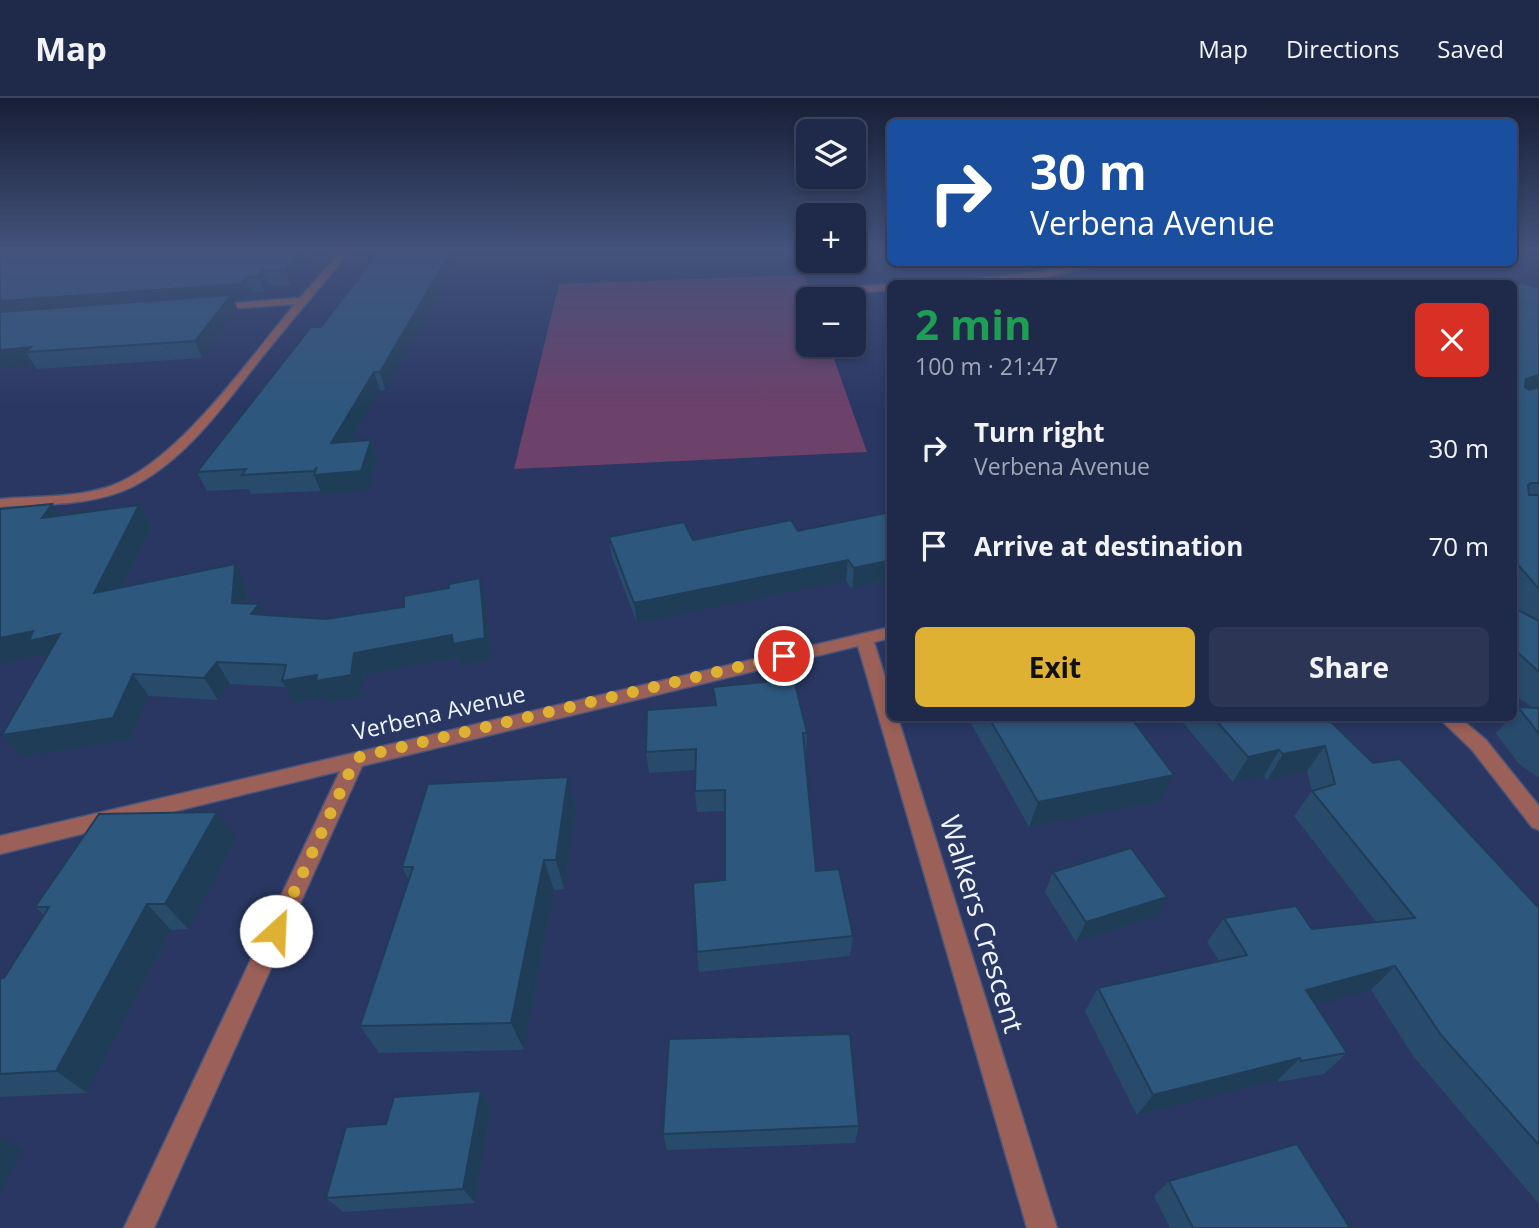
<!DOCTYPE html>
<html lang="en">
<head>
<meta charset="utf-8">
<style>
	body { margin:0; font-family:"Open Sans",sans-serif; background:#2c3554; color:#f1f3f6; height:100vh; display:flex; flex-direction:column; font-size:26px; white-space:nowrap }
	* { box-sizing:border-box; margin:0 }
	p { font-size:23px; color:#a1a6b5 }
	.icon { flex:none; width:38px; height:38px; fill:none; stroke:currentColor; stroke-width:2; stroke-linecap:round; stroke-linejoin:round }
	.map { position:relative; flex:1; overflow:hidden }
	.panel { position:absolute; left:887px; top:182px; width:630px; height:441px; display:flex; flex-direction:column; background:#1f294a; border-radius:10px; box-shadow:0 4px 10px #0003,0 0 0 2px #3c4562 }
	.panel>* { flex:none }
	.guide { position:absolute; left:887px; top:21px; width:630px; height:147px; border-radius:10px; box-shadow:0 4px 10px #0003,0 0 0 2px #3c4562; background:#1a4fa0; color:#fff; overflow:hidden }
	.controls { position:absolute; left:796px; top:21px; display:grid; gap:14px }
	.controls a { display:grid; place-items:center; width:70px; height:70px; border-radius:10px; background:#1f294a; box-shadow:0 4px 10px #0003,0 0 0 2px #3c4562; font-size:35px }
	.pin { position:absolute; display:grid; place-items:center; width:60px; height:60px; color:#fff; margin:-30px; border:4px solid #fff; border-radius:50%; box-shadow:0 2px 7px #0007 }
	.me { position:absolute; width:77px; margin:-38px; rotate:25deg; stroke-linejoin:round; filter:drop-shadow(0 0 5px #0008) }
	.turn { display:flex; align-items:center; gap:24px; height:147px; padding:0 28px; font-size:32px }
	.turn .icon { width:91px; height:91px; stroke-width:2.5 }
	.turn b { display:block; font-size:49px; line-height:60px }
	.round { display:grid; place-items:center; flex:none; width:74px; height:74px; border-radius:10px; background:#2c3554 }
	.summary { display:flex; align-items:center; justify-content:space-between; height:119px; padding:0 28px }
	h1 { font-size:42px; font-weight:700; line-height:52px; color:#1e9e55 }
	.cta { display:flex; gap:14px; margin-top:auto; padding:14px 28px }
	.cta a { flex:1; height:80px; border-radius:10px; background:#deb133; color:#111; font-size:28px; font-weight:700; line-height:80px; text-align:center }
	.cta a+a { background:#2c3554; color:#f1f3f6 }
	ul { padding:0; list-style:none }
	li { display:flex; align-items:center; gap:21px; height:98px; padding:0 28px }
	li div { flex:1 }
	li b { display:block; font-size:26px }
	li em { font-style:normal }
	header { display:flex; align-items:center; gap:42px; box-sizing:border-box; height:98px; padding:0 35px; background:#1f294a; border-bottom:2px solid #3c4562 }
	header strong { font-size:33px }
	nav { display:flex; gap:38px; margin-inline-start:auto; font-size:24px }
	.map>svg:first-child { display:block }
</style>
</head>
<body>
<header>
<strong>Map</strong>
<nav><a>Map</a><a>Directions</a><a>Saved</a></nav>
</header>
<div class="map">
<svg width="1539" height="1130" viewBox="0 0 1539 1130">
	<rect width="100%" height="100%" fill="#293762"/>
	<polygon fill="#6c416a" points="804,177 813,201 808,201 808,247 829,247 867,354 514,371 559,186"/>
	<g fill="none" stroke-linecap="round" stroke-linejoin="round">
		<defs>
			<g id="minor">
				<path d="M341,153H349C323,187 294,219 267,253C228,301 189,360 132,389C93,408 43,406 0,409V401C36,398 76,400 111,388C179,363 248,262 295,206L213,212L210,211V207L300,200Z"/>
				<polygon points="1094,164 1115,164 1040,180 970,186 927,186 1040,174"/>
				<polygon points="891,186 891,192 841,196 836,193 841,190"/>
				<polygon points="891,529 891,540 874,544 891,598 891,620 898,620 1057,1130 1027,1130 858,548 362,668 154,1130 124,1130 340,673 0,756 0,738"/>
				<polygon points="1439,620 1460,620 1486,642 1539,708 1539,732 1532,729 1472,652"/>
			</g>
		</defs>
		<use href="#minor" stroke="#49557b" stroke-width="3"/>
		<use href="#minor" fill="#9b6058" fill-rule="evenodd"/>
	</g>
	<g fill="#284b6c">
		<polygon points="0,153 315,153 291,188 268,188 264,194 252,195 247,201 234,202 238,213 202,260 37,271 34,267 0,270"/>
		<polygon points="457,163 385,292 380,292 351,343 371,342 377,361 369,392 322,397 321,393 251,396 249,391 207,393 197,374 321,229"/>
		<polygon points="1514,187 1539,190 1539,680 1518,665 1496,635 1510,620 1514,620 1514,615 1518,609 1533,610 1514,597"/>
		<polygon points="139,407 152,428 122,490 247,488 246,505 265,517 326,521 404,509 449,490 480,480 486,502 491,562 461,568 458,559 364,577 361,599 327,605 324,600 294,605 285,589 230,586 218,602 149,598 130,642 22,659 2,637 45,562 40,557 0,566 0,411 60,417"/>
		<polygon points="891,414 891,482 852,491 846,483 637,525 612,459 609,439 693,442 798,433"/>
		<polygon points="713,589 807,635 806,656 805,656 816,773 853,838 850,858 699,874 697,854 725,782 725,713 697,714 695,693 695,672 649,675 646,654 715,607"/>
		<polygon points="968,620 1131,620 1161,703 1029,729"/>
		<polygon points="1179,620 1327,620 1373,665 1537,808 1539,807 1539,1106 1414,959 1371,892 1315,906 1347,955 1324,976 1279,984 1278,982 1137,1017 1085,913 1098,890 1219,863 1207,844 1224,820 1312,831 1376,824 1294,718 1312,693 1307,673 1267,682 1264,678 1233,684"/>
		<polygon points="568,679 576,710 564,791 554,792 524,952 379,955 360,928 409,782 402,769"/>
		<polygon points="236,740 188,831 171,832 87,995 0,999 0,880 4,880 44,817 35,809"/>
		<polygon points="1053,774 1155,819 1076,844 1045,794"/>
		<polygon points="481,993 491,1010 475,1105 343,1114 326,1100 386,1026"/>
		<polygon points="859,1028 855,1045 667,1052 663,1036"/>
		<polygon points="1169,1083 1350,1130 1170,1130 1154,1098"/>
	</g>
	<g fill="#203d58">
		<polygon points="300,153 315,153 291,188 285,172"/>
		<polygon points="451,153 454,153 457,163 385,292 380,274"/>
		<polygon points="262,173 268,188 264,194 258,178"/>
		<polygon points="246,179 252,195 247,201 234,202 238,213 202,260 195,243 0,219 0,203"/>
		<polygon points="31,249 26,254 34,267 0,270 0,252"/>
		<polygon points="374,274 380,292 339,364 331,345"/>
		<polygon points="1539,277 1539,293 1514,302 1526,281"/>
		<polygon points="371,342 377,361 369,392 322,397 314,377 316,377 314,373"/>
		<polygon points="52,406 66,427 42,420"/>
		<polygon points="139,407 152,428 109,517 94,495"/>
		<polygon points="848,462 846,483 637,525 634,505"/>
		<polygon points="891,462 891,482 852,491 854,470"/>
		<polygon points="235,466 247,488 244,527 232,505"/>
		<polygon points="480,480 486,502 491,562 461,568 458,559 364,577 361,599 327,605 324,600 294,605 282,583 354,555"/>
		<polygon points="259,506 271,528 251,516"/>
		<polygon points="33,533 60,536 47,565 40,557 0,566 0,540"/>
		<polygon points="217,564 230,586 218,602 204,580"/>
		<polygon points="133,576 149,598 130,642 22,659 2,637"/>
		<polygon points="1325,648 1307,673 1267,682 1283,656"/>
		<polygon points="1279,652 1264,678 1233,684 1248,659"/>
		<polygon points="1174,677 1161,703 1029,729 1038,704"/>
		<polygon points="568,679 576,710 564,791 556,762"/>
		<polygon points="217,714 236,740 188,831 165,806"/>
		<polygon points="544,762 554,792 524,952 511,925"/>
		<polygon points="1167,799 1155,819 1076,844 1086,824"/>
		<polygon points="147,806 171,832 87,995 56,973"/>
		<polygon points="1395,868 1371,892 1285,915 1306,892"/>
		<polygon points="1300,960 1278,982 1137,1017 1153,997"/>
		<polygon points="481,993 491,1010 475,1105 463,1091"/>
		<polygon points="0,1039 21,1051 0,1097"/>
	</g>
	<g fill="#2e577d" stroke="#203d58" stroke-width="2">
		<polygon points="0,153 300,153 285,172 262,173 258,178 246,179 241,186 0,203"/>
		<polygon points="379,153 451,153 380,274 374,274 331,345 371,342 361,373 314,377 317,369 314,373 242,377 246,371 197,374 311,229 321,229"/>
		<polygon points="1522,185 1539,190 1539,277 1526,281 1525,289 1529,292 1539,289 1539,385 1531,385 1528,387 1529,397 1539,397 1539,491 1514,462 1514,187"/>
		<polygon points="231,197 195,243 26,254 31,249 0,252 0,214"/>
		<polygon points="52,406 42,420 139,407 94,495 235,466 232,505 259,506 251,516 326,521 404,509 404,498 449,490 449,486 480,480 485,540 453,546 452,537 354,555 351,577 316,583 317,577 282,583 286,567 217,564 204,580 133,576 113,620 2,637 60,536 29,543 33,533 0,540 0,411"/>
		<polygon points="891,414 891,462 854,470 848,462 634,505 609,439 684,424 693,442 791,422 798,433"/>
		<polygon points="1514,510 1539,523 1539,574 1514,551"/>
		<polygon points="794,581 807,635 803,635 816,773 839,771 853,838 697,854 693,785 725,782 725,692 695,693 696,651 646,654 647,612 716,607 713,589"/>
		<polygon points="1518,609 1539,610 1539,636"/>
		<polygon points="989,620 1131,620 1174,677 1038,704"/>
		<polygon points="1214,620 1327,620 1373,665 1400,661 1537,808 1539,807 1539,1047 1441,937 1395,868 1306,892 1347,955 1301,963 1300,960 1153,997 1098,890 1247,857 1224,820 1296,808 1312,831 1415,820 1312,693 1335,686 1325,648 1283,656 1279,652 1248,659"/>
		<polygon points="568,679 556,762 544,762 511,925 360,928 413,769 402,769 428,686"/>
		<polygon points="217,714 165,806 147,806 56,973 0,976 0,880 4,880 49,809 35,809 99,716"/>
		<polygon points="1131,750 1167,799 1086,824 1053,774"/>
		<polygon points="850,936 859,1028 663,1036 669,941"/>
		<polygon points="481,993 463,1091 326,1100 346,1029 386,1026 394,999"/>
		<polygon points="1297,1046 1350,1130 1193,1130 1169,1083"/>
	</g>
	<linearGradient id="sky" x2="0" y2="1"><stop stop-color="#171e36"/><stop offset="0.49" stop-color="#43537c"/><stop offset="1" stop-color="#43537c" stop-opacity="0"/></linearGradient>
	<rect width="1539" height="311" fill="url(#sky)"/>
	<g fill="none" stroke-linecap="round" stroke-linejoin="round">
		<polyline stroke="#deb133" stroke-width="12" stroke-dasharray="0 21.6" points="276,833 356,660 784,558"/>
	</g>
	<g text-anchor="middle" stroke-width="7" stroke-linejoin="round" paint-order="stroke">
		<g font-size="23" fill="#eff4ff" stroke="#293762">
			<text transform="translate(439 615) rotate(-13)" y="8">Verbena Avenue</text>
		</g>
		<g font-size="28" fill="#eff4ff" stroke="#293762">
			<text transform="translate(982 826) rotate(73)" y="10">Walkers Crescent</text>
		</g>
	</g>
</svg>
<div class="controls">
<a><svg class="icon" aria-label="layers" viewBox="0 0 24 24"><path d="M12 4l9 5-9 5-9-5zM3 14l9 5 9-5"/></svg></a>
<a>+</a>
<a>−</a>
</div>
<div class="pin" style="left:784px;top:558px;background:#d93025"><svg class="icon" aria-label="arrive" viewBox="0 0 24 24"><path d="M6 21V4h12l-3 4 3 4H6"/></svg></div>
<svg class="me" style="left:276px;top:833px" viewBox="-20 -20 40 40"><circle r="19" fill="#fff"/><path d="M0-13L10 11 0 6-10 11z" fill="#deb133"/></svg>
<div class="guide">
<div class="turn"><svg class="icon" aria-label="right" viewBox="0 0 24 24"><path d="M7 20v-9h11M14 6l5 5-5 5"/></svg><div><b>30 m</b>Verbena Avenue</div></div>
</div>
<section class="panel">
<div class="summary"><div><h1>2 min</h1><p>100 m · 21:47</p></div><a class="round" style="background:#d93025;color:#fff"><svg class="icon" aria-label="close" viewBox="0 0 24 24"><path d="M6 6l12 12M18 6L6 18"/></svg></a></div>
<ul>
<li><svg class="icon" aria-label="right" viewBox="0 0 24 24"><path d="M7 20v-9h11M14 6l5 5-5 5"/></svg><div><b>Turn right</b><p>Verbena Avenue</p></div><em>30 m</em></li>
<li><svg class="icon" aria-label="arrive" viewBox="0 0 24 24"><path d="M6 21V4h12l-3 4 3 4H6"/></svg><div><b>Arrive at destination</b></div><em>70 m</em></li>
</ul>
<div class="cta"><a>Exit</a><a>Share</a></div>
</section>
</div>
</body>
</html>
